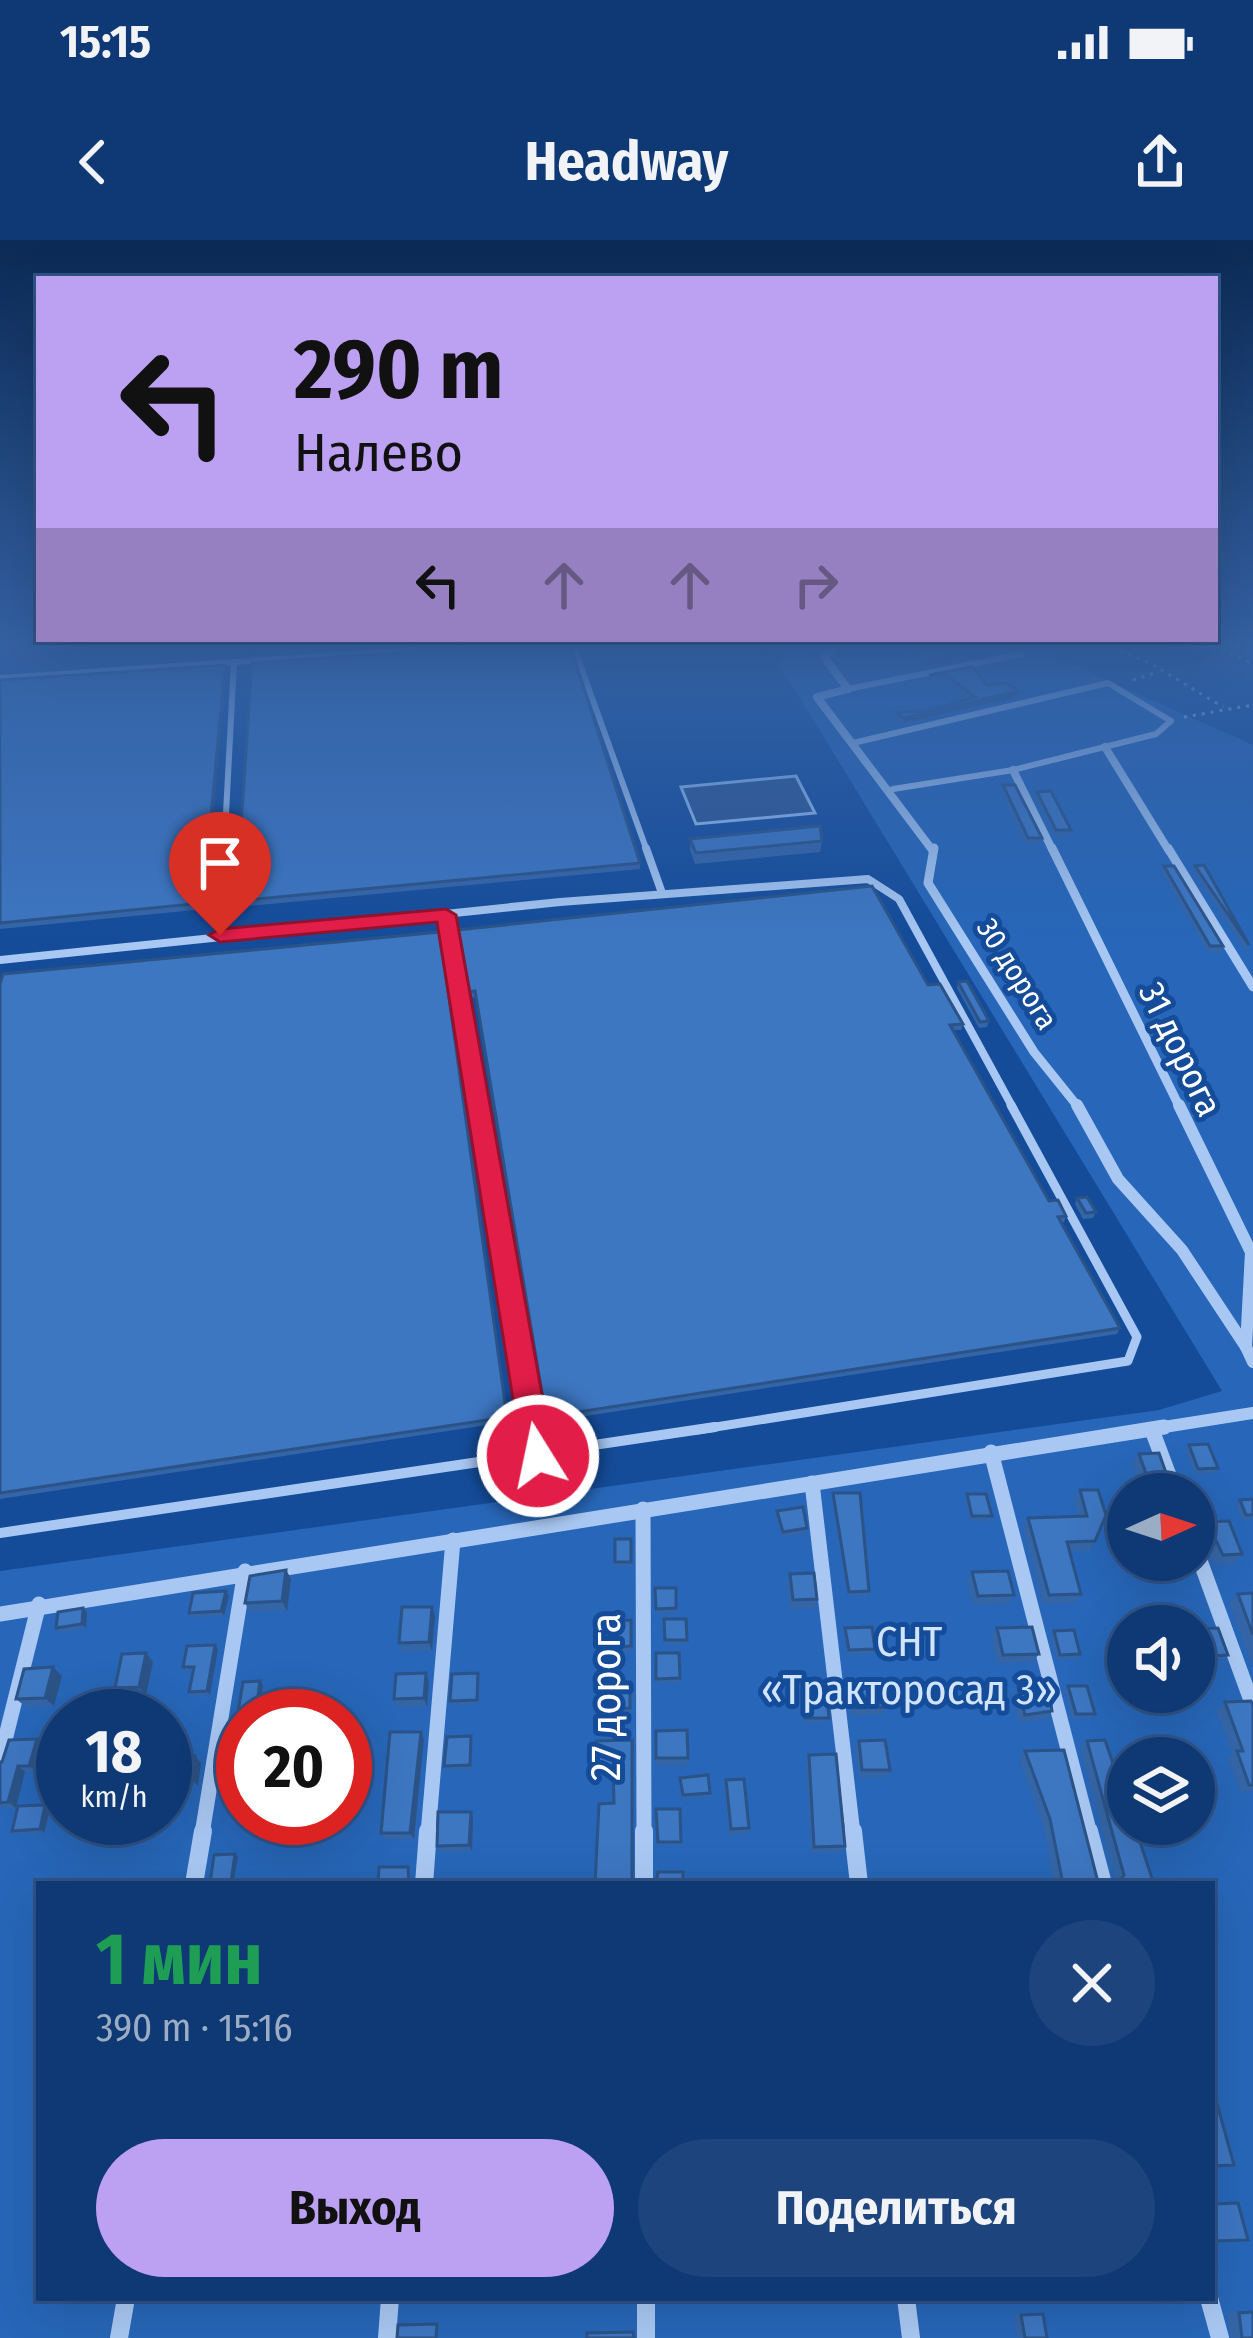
<!DOCTYPE html>
<html lang="ru">
<head>
<meta charset="utf-8">
<style>
	body { margin:0; font-family:"Fira Sans Condensed",sans-serif; background:#1d447c; color:#f1f3f6; height:100vh; display:flex; flex-direction:column; font-size:45px; white-space:nowrap }
	* { box-sizing:border-box; margin:0 }
	p { font-size:39px; color:#9bacc5 }
	.icon { flex:none; width:66px; height:66px; fill:none; stroke:currentColor; stroke-width:2; stroke-linecap:round; stroke-linejoin:round }
	.map { position:relative; flex:1; overflow:hidden }
	.sheet { position:absolute; left:36px; top:1641px; width:1179px; height:420px; display:flex; flex-direction:column; background:#0f3974; border-radius:0px; box-shadow:0 12px 48px #0002,0 0 0 3px #2f5386 }
	.sheet>* { flex:none }
	.guide { position:absolute; left:36px; top:36px; width:1182px; height:366px; border-radius:0px; box-shadow:0 12px 48px #0002,0 0 0 3px #2f5386; background:#bca0f2; color:#111; overflow:hidden }
	.needle { width:78px; rotate:87deg }
	.fabs { position:absolute; left:1107px; top:1233px; display:grid; gap:24px }
	.fabs a { display:grid; place-items:center; width:108px; height:108px; border-radius:50%; background:#0f3974; box-shadow:0 12px 48px #0002,0 0 0 3px #2f5386; font-size:60px }
	.speed { position:absolute; left:36px; top:1449px; display:flex; gap:24px; font-size:60px; font-weight:700; text-align:center }
	.speed>* { display:grid; place-content:center; width:156px; height:156px; border-radius:50%; background:#0f3974; box-shadow:0 12px 48px #0002,0 0 0 3px #2f5386; line-height:1 }
	.speed small { font-size:30px; font-weight:400 }
	.speed .limit { border:18px solid #d22; background:#fff; color:#111 }
	.pin { position:absolute; display:grid; place-items:center; width:102px; height:102px; color:#fff; margin:-123px -51px; border-radius:50% 50% 50% 0; rotate:-45deg; box-shadow:0 0 12px #0007 }
	.pin .icon { rotate:45deg }
	.me { position:absolute; width:132px; margin:-66px; rotate:350deg; stroke-linejoin:round; filter:drop-shadow(0 0 9px #0008) }
	.turn { display:flex; align-items:center; gap:42px; height:252px; padding:0 60px; font-size:54px }
	.turn .icon { width:156px; height:156px; stroke-width:2.5 }
	.turn b { display:block; font-size:84px; line-height:102px }
	.lanes { display:flex; align-items:center; height:114px; padding:0 60px; background:#0003; justify-content:center; gap:60px; direction:ltr }
	.lanes .off { opacity:.35 }
	.round { display:grid; place-items:center; flex:none; width:126px; height:126px; border-radius:63px; background:#1d447c }
	.summary { display:flex; align-items:center; justify-content:space-between; height:204px; padding:0 60px }
	h1 { font-size:72px; font-weight:700; line-height:90px; color:#1e9e55 }
	.primary-button { display:flex; gap:24px; margin-top:auto; padding:24px 60px }
	.primary-button a { flex:1; height:138px; border-radius:72px; background:#bca0f2; color:#111; font-size:48px; font-weight:700; line-height:138px; text-align:center }
	.primary-button a+a { background:#1d447c; color:#f1f3f6 }
	.status { display:flex; justify-content:space-between; align-items:center; height:84px; padding:0 60px; background:#0f3974; direction:ltr }
	.status svg { height:33px; fill:currentColor }
	header { display:flex; justify-content:space-between; align-items:center; height:156px; padding:0 60px; background:#0f3974; font-size:54px; font-weight:700 }
	.map>svg:first-child { display:block }
</style>
</head>
<body>
<div class="status"><b>15:15</b><svg viewBox="0 0 49 12"><path d="M0 12V9h3v3zM5 12V6h3v6zM10 12V3h3v9zM15 12V0h3v12zM26 1h20v11H26zM47 4h2v5h-2z"/></svg></div>
<header><svg class="icon" aria-label="back" viewBox="0 0 24 24"><path d="M15 5l-7 7 7 7"/></svg>Headway<svg class="icon" aria-label="share" viewBox="0 0 24 24"><path d="M12 15V3M7 8l5-5 5 5M5 13v7h14v-7"/></svg></header>
<div class="map">
<svg width="1253" height="2098" viewBox="0 0 1253 2098">
	<rect width="100%" height="100%" fill="#144c9a"/>
	<path fill="#2766b8" fill-rule="evenodd" d="M812,405H1028L1253,505V2098H0V1331L1159,1170L1222,1151L777,420ZM1128,1254H1194V1320H1128ZM1128,1386H1194V1452H1128ZM63,1476H165V1578H63ZM243,1476H345V1578H243ZM1128,1518H1194V1584H1128ZM39,1644H1212V2058H39Z"/>
	<polygon fill="#2e5790" stroke="#9ac3f6" stroke-width="3" points="796,536 815,573 696,584 681,547"/>
	<g fill="none" stroke-linecap="round" stroke-linejoin="round">
		<g stroke="#a8c8f3" stroke-width="3" stroke-dasharray="3 6" stroke-linecap="butt">
			<polyline points="1103,405 1150,423 1223,467"/>
			<polyline points="1214,405 1253,424"/>
			<polyline points="1133,440 1158,432"/>
			<polyline points="1184,477 1253,465"/>
		</g>
		<g stroke="#a8c8f3" stroke-width="6">
			<polyline points="573,405 647,611"/>
			<polyline points="0,438 483,405"/>
			<polyline points="848,449 1022,414"/>
			<polyline points="853,503 1108,443 1171,481 1156,494 1013,530 893,549"/>
			<polyline points="224,611 234,422"/>
		</g>
		<g stroke="#a8c8f3" stroke-width="8">
			<polyline points="646,608 662,653"/>
			<polyline points="446,675 479,868"/>
			<polyline points="220,695 224,608"/>
			<polyline points="0,720 560,662 868,639 899,659 1013,868"/>
		</g>
		<g stroke="#a8c8f3" stroke-width="9">
			<polyline points="478,865 533,1190"/>
			<polyline points="697,1190 1128,1121 1137,1097 1011,865"/>
		</g>
		<g stroke="#a8c8f3" stroke-width="10">
			<polyline points="532,1187 537,1216"/>
			<polyline points="0,1293 715,1187"/>
		</g>
		<g stroke="#a8c8f3" stroke-width="8">
			<polyline points="836,405 824,417 848,449 817,457 933,611"/>
			<polyline points="1105,507 1169,611"/>
			<polyline points="1013,530 1053,611"/>
		</g>
		<g stroke="#a8c8f3" stroke-width="9">
			<polyline points="934,608 928,643 1034,812 1079,868"/>
			<polyline points="1052,608 1180,868"/>
			<polyline points="1168,608 1253,747"/>
		</g>
		<g stroke="#a8c8f3" stroke-width="12">
			<polyline points="1077,865 1118,939 1182,1010 1246,1107"/>
			<polyline points="1179,865 1251,1012 1246,1107 1253,1122"/>
			<polyline points="1145,1190 1253,1173"/>
		</g>
		<g stroke="#a8c8f3" stroke-width="15">
			<polyline points="1152,1190 1176,1254"/>
			<polyline points="991,1212 1090,1594"/>
			<polyline points="812,1243 853,1594"/>
			<polyline points="643,1269 644,1594"/>
			<polyline points="1194,1304 1253,1466"/>
			<polyline points="0,1374 1164,1187"/>
			<polyline points="0,1520 39,1364"/>
			<polyline points="202,1594 245,1331"/>
			<polyline points="428,1594 453,1300"/>
		</g>
		<g stroke="#a8c8f3" stroke-width="18">
			<polyline points="644,1591 644,1644"/>
			<polyline points="853,1591 859,1644"/>
			<polyline points="1089,1591 1103,1644"/>
			<polyline points="194,1644 203,1591"/>
			<polyline points="424,1644 428,1591"/>
			<polyline points="646,2058 646,2098"/>
			<polyline points="906,2058 911,2098"/>
			<polyline points="1209,2058 1220,2098"/>
			<polyline points="119,2098 126,2058"/>
			<polyline points="387,2098 390,2058"/>
		</g>
	</g>
	<g fill="#3465a6">
		<polygon points="897,405 935,405 950,416 961,414 960,419 924,426"/>
		<polygon points="225,425 226,430 205,669 0,689 0,440"/>
		<polygon points="972,427 987,445 1018,451 1017,457 903,483 895,477 896,472 929,471 969,459 944,439 928,440 929,435"/>
		<polygon points="1003,545 1042,598 1040,603 1026,604 1001,551"/>
		<polygon points="1037,552 1071,590 1069,595 1055,596 1036,557"/>
		<polygon points="690,599 822,601 820,612 695,624 690,610"/>
		<polygon points="640,623 640,629 238,667 236,661"/>
		<polygon points="1164,626 1223,706 1221,712 1208,712 1162,632"/>
		<polygon points="1195,626 1249,705 1246,711 1193,631"/>
		<polygon points="457,690 928,745 963,784 961,790 953,790 1049,961 1066,976 1064,982 1060,982 1120,1088 1117,1094 547,1182 476,757 469,758"/>
		<polygon points="440,692 507,1182 0,1259 0,744"/>
		<polygon points="958,742 989,781 987,787 979,788 957,748"/>
		<polygon points="1077,958 1096,972 1093,978 1083,979 1075,964"/>
		<polygon points="1189,1205 1218,1228 1214,1233 1195,1234 1185,1210"/>
		<polygon points="1139,1214 1170,1244 1163,1254 1143,1254 1132,1224"/>
		<polygon points="1080,1250 1095,1301 1089,1311 1069,1311 1081,1354 1075,1363 1043,1364 1023,1287 1028,1278 1078,1276 1074,1260"/>
		<polygon points="833,1253 869,1351 867,1356 848,1356 832,1258"/>
		<polygon points="967,1254 992,1276 990,1281 970,1281 965,1259"/>
		<polygon points="1253,1259 1253,1279 1242,1280 1236,1265 1240,1260"/>
		<polygon points="777,1271 807,1288 806,1293 782,1297 776,1276"/>
		<polygon points="1207,1282 1242,1314 1234,1324 1214,1325 1199,1292"/>
		<polygon points="615,1299 631,1299 631,1326 615,1327"/>
		<polygon points="286,1330 291,1339 287,1371 250,1372 245,1363"/>
		<polygon points="972,1332 1014,1355 1008,1364 973,1365 967,1341"/>
		<polygon points="790,1334 817,1359 815,1368 790,1369 787,1343"/>
		<polygon points="655,1348 676,1348 676,1373 656,1373"/>
		<polygon points="226,1351 229,1356 224,1376 192,1377 189,1373"/>
		<polygon points="1253,1353 1253,1428 1229,1363 1238,1354"/>
		<polygon points="432,1367 435,1376 432,1411 402,1412 399,1403"/>
		<polygon points="87,1372 86,1388 60,1393 56,1388"/>
		<polygon points="664,1379 687,1400 687,1404 664,1404"/>
		<polygon points="631,1380 631,1411 610,1411 609,1381"/>
		<polygon points="845,1388 875,1409 874,1414 847,1414 844,1393"/>
		<polygon points="997,1388 1039,1414 1033,1422 997,1423 991,1397"/>
		<polygon points="1200,1389 1228,1415 1223,1419 1206,1420 1196,1393"/>
		<polygon points="1054,1391 1080,1414 1077,1419 1057,1419 1051,1395"/>
		<polygon points="215,1405 218,1409 210,1455 193,1456 189,1452 193,1431 186,1431 183,1427"/>
		<polygon points="146,1413 153,1422 146,1455 122,1456 115,1448"/>
		<rect x="656" y="1413" width="23" height="30"/>
		<polygon points="426,1433 429,1441 427,1467 397,1467 394,1459"/>
		<polygon points="478,1433 478,1464 451,1465 450,1461"/>
		<polygon points="62,1436 54,1466 26,1467 16,1459"/>
		<polygon points="604,1442 630,1442 630,1472 604,1473"/>
		<polygon points="852,1443 886,1467 882,1475 851,1476 849,1451"/>
		<polygon points="263,1445 259,1475 241,1476 238,1472"/>
		<polygon points="1068,1446 1095,1474 1092,1478 1072,1478 1065,1450"/>
		<polygon points="1018,1447 1052,1471 1046,1479 1019,1483 1012,1456"/>
		<polygon points="802,1450 829,1478 828,1482 804,1482 800,1455"/>
		<polygon points="1225,1462 1253,1465 1253,1551 1240,1552 1228,1518 1233,1515 1216,1470"/>
		<polygon points="656,1491 688,1518 687,1525 656,1526"/>
		<polygon points="421,1492 424,1499 414,1599 385,1600 381,1593"/>
		<polygon points="471,1496 471,1529 446,1529 444,1526"/>
		<polygon points="632,1500 614,1563 613,1535 596,1535 596,1501"/>
		<polygon points="859,1501 890,1530 886,1537 859,1538 855,1508"/>
		<polygon points="1087,1501 1154,1644 1114,1644 1116,1641 1080,1508"/>
		<polygon points="44,1505 36,1531 25,1532 16,1568 0,1568 0,1522"/>
		<polygon points="1025,1511 1098,1642 1102,1644 1054,1644 1043,1586 1019,1519"/>
		<polygon points="809,1515 845,1606 842,1612 811,1613 806,1523"/>
		<polygon points="195,1516 201,1523 198,1546 165,1548 165,1517"/>
		<polygon points="726,1540 749,1588 747,1594 729,1595 724,1547"/>
		<polygon points="680,1542 710,1553 709,1556 682,1559"/>
		<polygon points="50,1569 44,1593 17,1594 12,1591"/>
		<polygon points="656,1569 680,1569 681,1605 658,1605"/>
		<polygon points="471,1572 473,1579 472,1611 440,1612 437,1606"/>
		<polygon points="1253,2070 1253,2098 1230,2098 1227,2072"/>
		<polygon points="1035,2073 1043,2074 1047,2098 1017,2098 1013,2074"/>
	</g>
	<g fill="#2b5387">
		<polygon points="961,414 960,419 924,426 925,421"/>
		<polygon points="225,425 226,430 205,669 203,663"/>
		<polygon points="1018,451 1017,457 903,483 904,478"/>
		<polygon points="286,1330 291,1339 287,1371 282,1361"/>
		<polygon points="226,1351 229,1356 224,1376 221,1371"/>
		<polygon points="432,1367 435,1376 432,1411 429,1402"/>
		<polygon points="83,1368 87,1372 86,1388 82,1384"/>
		<polygon points="215,1405 218,1409 210,1455 207,1451"/>
		<polygon points="146,1413 153,1422 146,1455 139,1447"/>
		<polygon points="53,1427 62,1436 54,1466 45,1458"/>
		<polygon points="426,1433 429,1441 427,1467 424,1458"/>
		<polygon points="260,1441 263,1445 259,1475 256,1471"/>
		<polygon points="421,1492 424,1499 414,1599 410,1593"/>
		<polygon points="37,1499 44,1505 36,1531 29,1526"/>
		<polygon points="195,1516 201,1523 198,1546 191,1539"/>
		<polygon points="18,1526 25,1532 16,1568 8,1562"/>
		<polygon points="45,1565 50,1569 44,1593 40,1589"/>
		<polygon points="471,1572 473,1579 472,1611 469,1605"/>
		<polygon points="235,1614 238,1617 233,1644 231,1642"/>
	</g>
	<g fill="#3d76c1" stroke="#2b5387" stroke-width="3">
		<polygon points="484,405 570,405 640,623 236,661 252,423 483,407"/>
		<polygon points="905,405 935,405 950,416 961,414 925,421"/>
		<polygon points="225,425 203,663 0,683 0,440"/>
		<polygon points="972,427 987,445 1006,443 1018,451 904,478 896,472 929,471 975,457 945,434 929,435"/>
		<polygon points="1003,545 1015,545 1042,598 1028,598"/>
		<polygon points="1051,551 1071,590 1056,590 1037,552"/>
		<polygon points="820,586 822,601 696,613 690,599"/>
		<polygon points="1204,625 1249,705 1195,626"/>
		<polygon points="1164,626 1174,626 1223,706 1210,706"/>
		<polygon points="872,646 928,745 940,744 963,784 950,785 1049,961 1058,960 1066,976 1058,977 1120,1088 546,1177 475,751 468,752 457,690"/>
		<polygon points="440,692 507,1177 0,1253 0,744 3,734"/>
		<polygon points="967,741 989,781 980,782 958,742"/>
		<polygon points="1087,957 1096,972 1086,973 1077,958"/>
		<polygon points="1208,1204 1218,1228 1198,1229 1189,1205"/>
		<polygon points="1159,1213 1170,1244 1150,1245 1139,1214"/>
		<polygon points="1080,1250 1098,1250 1106,1275 1095,1301 1067,1302 1081,1354 1049,1355 1028,1278 1087,1276"/>
		<polygon points="833,1253 860,1253 869,1351 849,1352"/>
		<polygon points="967,1254 986,1254 992,1276 972,1276"/>
		<polygon points="1253,1259 1253,1275 1246,1275 1240,1260"/>
		<polygon points="803,1267 807,1288 783,1292 777,1271"/>
		<polygon points="1229,1281 1242,1314 1223,1315 1207,1282"/>
		<rect x="615" y="1299" width="16" height="23"/>
		<polygon points="286,1330 282,1361 245,1363 250,1336"/>
		<polygon points="1008,1331 1014,1355 978,1356 972,1332"/>
		<polygon points="814,1333 817,1359 793,1360 790,1334"/>
		<polygon points="655,1348 676,1348 676,1368 656,1369"/>
		<polygon points="226,1351 221,1371 189,1373 193,1353"/>
		<polygon points="1253,1353 1253,1395 1238,1354"/>
		<polygon points="402,1367 432,1367 429,1402 399,1403"/>
		<polygon points="83,1368 82,1384 56,1388 58,1372"/>
		<polygon points="664,1379 686,1379 687,1400 665,1400"/>
		<polygon points="631,1380 631,1406 610,1407 609,1381"/>
		<polygon points="872,1387 875,1409 849,1410 845,1388"/>
		<polygon points="1032,1387 1039,1414 1003,1415 997,1388"/>
		<polygon points="1218,1388 1228,1415 1210,1416 1200,1389"/>
		<polygon points="1074,1390 1080,1414 1060,1415 1054,1391"/>
		<polygon points="215,1405 207,1451 189,1452 194,1427 183,1427 187,1406"/>
		<polygon points="146,1413 139,1447 115,1448 122,1414"/>
		<polygon points="656,1413 679,1413 680,1438 656,1439"/>
		<polygon points="53,1427 45,1458 16,1459 24,1429"/>
		<polygon points="426,1433 424,1458 394,1459 396,1434"/>
		<polygon points="478,1433 477,1460 450,1461 452,1434"/>
		<polygon points="260,1441 256,1471 238,1472 243,1442"/>
		<polygon points="604,1442 630,1442 630,1468 604,1469"/>
		<polygon points="882,1442 886,1467 855,1468 852,1443"/>
		<polygon points="1048,1446 1052,1471 1025,1475 1018,1447"/>
		<polygon points="1068,1446 1087,1446 1095,1474 1076,1474"/>
		<polygon points="802,1450 826,1450 829,1478 805,1478"/>
		<polygon points="1251,1461 1253,1465 1253,1545 1249,1545 1237,1511 1243,1511 1225,1462"/>
		<polygon points="687,1490 688,1518 656,1518 656,1491"/>
		<polygon points="390,1492 421,1492 410,1593 381,1593"/>
		<polygon points="471,1496 470,1525 444,1526 447,1497"/>
		<polygon points="37,1499 29,1526 18,1526 8,1562 0,1563 0,1522 2,1522 9,1500"/>
		<polygon points="632,1500 632,1644 595,1644 599,1564 614,1563 613,1528 596,1528 596,1501"/>
		<polygon points="885,1500 890,1530 862,1530 859,1501"/>
		<polygon points="1105,1500 1128,1567 1128,1584 1134,1584 1154,1644 1118,1644 1124,1635 1087,1501"/>
		<polygon points="1064,1510 1098,1642 1102,1644 1063,1644 1050,1579 1025,1511"/>
		<polygon points="836,1514 845,1606 814,1607 809,1515"/>
		<polygon points="1166,1514 1167,1518 1139,1518 1138,1515"/>
		<polygon points="195,1516 191,1539 165,1540 165,1517"/>
		<polygon points="708,1535 710,1553 683,1555 680,1538"/>
		<polygon points="744,1539 749,1588 731,1589 726,1540"/>
		<polygon points="45,1565 40,1589 12,1591 18,1566"/>
		<polygon points="656,1569 680,1569 681,1602 658,1602"/>
		<polygon points="438,1572 471,1572 469,1605 437,1606"/>
		<polygon points="235,1614 231,1642 210,1643 214,1615"/>
		<polygon points="379,1627 408,1627 409,1644 378,1644"/>
		<polygon points="658,1632 683,1632 683,1644 656,1644"/>
		<polygon points="463,1642 463,1644 432,1644 434,1643"/>
		<polygon points="908,1642 908,1644 876,1643"/>
		<polygon points="1212,1860 1216,1860 1234,1925 1212,1926"/>
		<polygon points="1238,1963 1248,2000 1212,2001 1212,1964"/>
		<polygon points="1253,2072 1253,2098 1242,2098 1239,2073"/>
		<polygon points="1043,2074 1047,2098 1025,2098 1021,2075"/>
		<polygon points="437,2084 436,2098 397,2098 398,2085"/>
		<polygon points="633,2092 634,2098 587,2098 587,2093"/>
	</g>
	<linearGradient id="sky" x2="0" y2="1"><stop stop-color="#0b2a55"/><stop offset="0.58" stop-color="#3461a3"/><stop offset="1" stop-color="#3461a3" stop-opacity="0"/></linearGradient>
	<rect width="1253" height="699" fill="url(#sky)"/>
	<polygon fill="#e11d48" stroke="#92132f" stroke-width="3" points="446,669 456,675 553,1216 538,1230 522,1216 437,682 220,702 209,695 220,689"/>
	<g text-anchor="middle" stroke-width="10" stroke-linejoin="round" paint-order="stroke">
		<g font-size="30" fill="#fff" stroke="#144c9a">
			<text transform="translate(1017 734) rotate(58)" y="10">30 дорога</text>
		</g>
		<g font-size="36" fill="#fff" stroke="#144c9a">
			<text transform="translate(1181 809) rotate(64)" y="13">31 дорога</text>
		</g>
		<g font-size="42" fill="#d0e4fd" stroke="#144c9a">
			<text x="909" y="1416">СНТ<tspan x="909" dy="48">«Тракторосад 3»</tspan></text>
		</g>
		<g font-size="42" fill="#fff" stroke="#144c9a">
			<text transform="translate(605 1457) rotate(-90)" y="15">27 дорога</text>
		</g>
	</g>
</svg>
<div class="fabs">
<a><svg class="needle" viewBox="-14 -14 28 28"><path d="M0-13l5 13h-10z" fill="#e53935"/><path d="M0 13l5-13h-10z" fill="#9bacc5"/></svg></a>
<a><svg class="icon" aria-label="sound" viewBox="0 0 24 24"><path d="M4 9h4l5-4v14l-5-4H4zM17 9q2 3 0 6"/></svg></a>
<a><svg class="icon" aria-label="layers" viewBox="0 0 24 24"><path d="M12 4l9 5-9 5-9-5zM3 14l9 5 9-5"/></svg></a>
</div>
<div class="speed"><div>18<small>km/h</small></div><div class="limit">20</div></div>
<div class="pin" style="left:220px;top:695px;background:#d93025"><svg class="icon" aria-label="arrive" viewBox="0 0 24 24"><path d="M6 21V4h12l-3 4 3 4H6"/></svg></div>
<svg class="me" style="left:538px;top:1216px" viewBox="-20 -20 40 40"><circle r="17" fill="#e11d48" stroke="#fff" stroke-width="3"/><path d="M0-11L8 9 0 5-8 9z" fill="#fff"/></svg>
<div class="guide">
<div class="turn"><svg class="icon" aria-label="left" viewBox="0 0 24 24"><path d="M17 20v-9H6M10 6l-5 5 5 5"/></svg><div><b>290 m</b>Налево</div></div>
<div class="lanes"><svg class="icon" aria-label="left" viewBox="0 0 24 24"><path d="M17 20v-9H6M10 6l-5 5 5 5"/></svg><svg class="icon off" aria-label="ahead" viewBox="0 0 24 24"><path d="M12 20V5M6 11l6-6 6 6"/></svg><svg class="icon off" aria-label="ahead" viewBox="0 0 24 24"><path d="M12 20V5M6 11l6-6 6 6"/></svg><svg class="icon off" aria-label="right" viewBox="0 0 24 24"><path d="M7 20v-9h11M14 6l5 5-5 5"/></svg></div>
</div>
<section class="sheet">
<div class="summary"><div><h1>1 мин</h1><p>390 m · 15:16</p></div><a class="round"><svg class="icon" aria-label="close" viewBox="0 0 24 24"><path d="M6 6l12 12M18 6L6 18"/></svg></a></div>
<div class="primary-button"><a>Выход</a><a>Поделиться</a></div>
</section>
</div>
</body>
</html>
